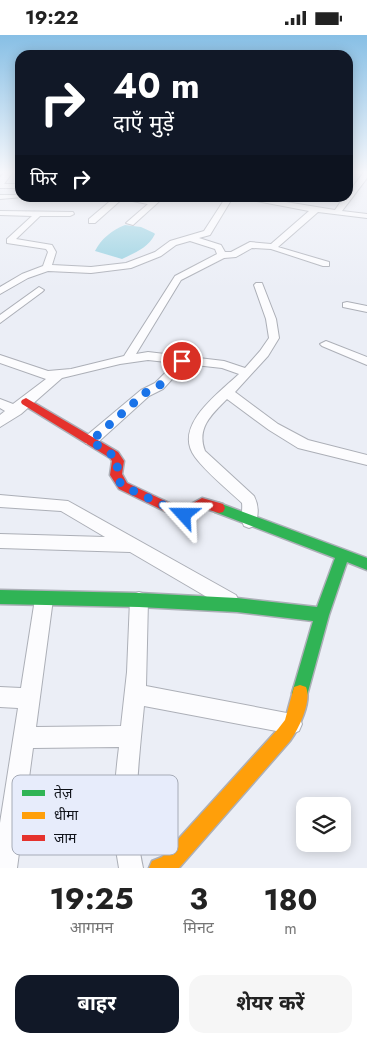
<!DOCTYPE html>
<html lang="hi">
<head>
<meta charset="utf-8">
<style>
	body { margin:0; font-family:Jost,"Noto Sans Devanagari",sans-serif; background:#f6f6f6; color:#222; height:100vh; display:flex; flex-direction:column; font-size:19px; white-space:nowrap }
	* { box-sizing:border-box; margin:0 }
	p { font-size:16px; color:#767676 }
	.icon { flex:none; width:28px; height:28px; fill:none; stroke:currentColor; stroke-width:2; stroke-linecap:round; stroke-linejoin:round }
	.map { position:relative; height:833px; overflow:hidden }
	.panel { display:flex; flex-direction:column; background:#fff; flex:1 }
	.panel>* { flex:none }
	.top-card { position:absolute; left:15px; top:15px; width:338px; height:152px; border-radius:15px; box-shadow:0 2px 12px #0003; background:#111827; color:#fff; overflow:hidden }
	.controls { position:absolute; left:296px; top:762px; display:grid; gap:10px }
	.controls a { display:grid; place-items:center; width:55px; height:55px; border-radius:10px; background:#fff; box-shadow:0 2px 12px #0003; font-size:25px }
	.pin { position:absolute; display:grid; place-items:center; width:42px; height:42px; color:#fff; margin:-21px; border:2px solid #fff; border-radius:50%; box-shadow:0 1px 5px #0007 }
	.me { position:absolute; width:55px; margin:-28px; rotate:294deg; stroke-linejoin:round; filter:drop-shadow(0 0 4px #0008) }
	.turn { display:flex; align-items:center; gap:18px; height:105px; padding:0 15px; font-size:22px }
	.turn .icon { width:65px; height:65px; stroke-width:2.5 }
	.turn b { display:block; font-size:35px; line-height:42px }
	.then { display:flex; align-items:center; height:48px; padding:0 15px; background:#0003; gap:10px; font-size:19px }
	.eta { display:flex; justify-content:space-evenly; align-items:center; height:85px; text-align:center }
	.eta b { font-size:30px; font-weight:700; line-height:35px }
	.button { display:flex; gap:10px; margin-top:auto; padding:10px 15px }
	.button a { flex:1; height:58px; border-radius:15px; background:#111827; color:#fff; font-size:20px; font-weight:700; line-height:58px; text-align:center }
	.button a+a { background:#f6f6f6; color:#222 }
	.status { display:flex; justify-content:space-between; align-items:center; height:35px; padding:0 25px; background:#fff; direction:ltr }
	.status svg { height:14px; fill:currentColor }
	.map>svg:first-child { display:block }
</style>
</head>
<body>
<div class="status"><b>19:22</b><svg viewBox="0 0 49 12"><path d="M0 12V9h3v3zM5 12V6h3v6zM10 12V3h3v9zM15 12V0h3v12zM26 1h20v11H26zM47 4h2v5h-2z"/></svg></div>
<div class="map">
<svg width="367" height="833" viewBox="0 0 367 833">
	<rect width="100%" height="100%" fill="#ebeef6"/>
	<path fill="#95d0e0" d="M125,190L141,192L154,198L155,199C148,213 136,217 122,224L95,216C101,204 112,195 125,190Z"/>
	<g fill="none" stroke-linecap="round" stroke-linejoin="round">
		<defs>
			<g id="street">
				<polygon points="5,137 13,137 4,149 20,149 20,153 0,153 0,142"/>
				<path d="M364,137H367V143L342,176L367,179V183L318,177L278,212L329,227V231H323L271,214L252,213L236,222L224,223L181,245L136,319L148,317L224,326L245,333L260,316L269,303L266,284L254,250L256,248H262L276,284L279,303L268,321L235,357L278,389L308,405L367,420V430L298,413L269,395L227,364C212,379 196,393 205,416L254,461C259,471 259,481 254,491L249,493L244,491C240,484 243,475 242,468C227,454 207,438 195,422C172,391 219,358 239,339L222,333L186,329L163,354L149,361L96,409H86L84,405L86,401L141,355L155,348L175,328L148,325L120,329L62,343L21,379L0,392V380L5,376L0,373V364L13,369L46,344L0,328V320L48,336L71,334L124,321L175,241L217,219L215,214L190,206L176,210L161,221L131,233L91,238L48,236L28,243L0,259V252L22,239L43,231L48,217L46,214L7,208V204L32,181L0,180V176L73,177L74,179L70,181H40L16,204L52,210L56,217L52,230L91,232L126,228L155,217L170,206L204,196L226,162H233L210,200L199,203L221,210L225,217H231L250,207L271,209L309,176L236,162H255L335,175L344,162H348V158Z"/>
				<polygon points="0,160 20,160 20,162 23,162 0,164"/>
				<polygon points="115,162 138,162 152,165 156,162 164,162 133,190 126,188 148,169 122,164 95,188 89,188 89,184"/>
				<polygon points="39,252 44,255 42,257 0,288 0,280"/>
				<polygon points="347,267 367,271 367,277 343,272 343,268"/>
				<polygon points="326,306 367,322 367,330 322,311 320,309"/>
				<polygon points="0,460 68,466 236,560 239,566 236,572 230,574 224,572 130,517 0,513 0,499 105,502 61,476 0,472"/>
				<path d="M44,556L50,558L53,564L36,692L121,691L127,637L130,565L133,559L139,557L145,559L148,565L146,651L292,679L299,682L302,689L299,696L292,699L144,671C139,725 131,779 143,833H119C111,792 114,752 119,712L33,713L17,833H0V788L18,673L0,672V652L21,653L35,564L38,558Z"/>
			</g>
			<polygon id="fast" points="219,468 367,523 367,535 347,527 329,580 306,664 300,666 294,664 292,658 313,586 237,577 139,572 0,569 0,555 139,558 237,563 317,572 335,523 215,477 213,473 215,469"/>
			<path id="slow" d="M300,650L306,652C312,666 299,694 290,706L179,833H149L152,826L162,822L278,694L285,685L294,652Z"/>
			<polygon id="jam" points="26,363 118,417 124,426 122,439 127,448 182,474 202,463 223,469 225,473 223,477 219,478 203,473 191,483 181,484 119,454 110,440 112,426 110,423 22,369 21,367 22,365"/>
		</defs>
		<use href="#street" stroke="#acafb7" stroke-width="2"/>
		<use href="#fast" stroke="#acafb7" stroke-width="3"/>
		<use href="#slow" stroke="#acafb7" stroke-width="3"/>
		<use href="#jam" stroke="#acafb7" stroke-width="3"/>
		<use href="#street" fill="#fcfcfe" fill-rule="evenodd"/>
		<use href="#fast" fill="#30b455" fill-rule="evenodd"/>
		<use href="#slow" fill="#ff9f0a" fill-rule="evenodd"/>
		<use href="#jam" fill="#e5322d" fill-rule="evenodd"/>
	</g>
	<linearGradient id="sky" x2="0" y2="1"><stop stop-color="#87bfe5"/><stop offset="0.54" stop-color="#f6f7fb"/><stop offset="1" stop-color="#f6f7fb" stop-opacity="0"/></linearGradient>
	<rect width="367" height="254" fill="url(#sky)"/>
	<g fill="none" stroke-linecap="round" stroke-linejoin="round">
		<path stroke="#1a73e8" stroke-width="9" stroke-dasharray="0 16.2" d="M182,326L159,351L145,358L91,406L117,423C119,435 113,441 123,451L184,480"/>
	</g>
	<rect x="12" y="740" width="166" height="80" rx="8" fill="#e7ecfb" stroke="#a6abb7" stroke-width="1"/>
	<rect x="22" y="755" width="23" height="6" fill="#30b455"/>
	<rect x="22" y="777" width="23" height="7" fill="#ff9f0a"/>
	<rect x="22" y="800" width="23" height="6" fill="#e5322d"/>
	<g font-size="14" fill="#0f1219">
		<text x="54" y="763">तेज़</text>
		<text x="54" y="785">धीमा</text>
		<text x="54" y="808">जाम</text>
	</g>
</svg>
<div class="controls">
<a><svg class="icon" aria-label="layers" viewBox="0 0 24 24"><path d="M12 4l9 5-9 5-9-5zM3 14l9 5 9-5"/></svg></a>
</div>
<div class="pin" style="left:182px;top:326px;background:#d93025"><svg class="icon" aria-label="arrive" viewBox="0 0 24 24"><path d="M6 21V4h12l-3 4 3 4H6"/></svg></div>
<svg class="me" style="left:184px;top:480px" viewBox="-20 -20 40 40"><path d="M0-17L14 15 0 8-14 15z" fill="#1a73e8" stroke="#fff" stroke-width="4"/></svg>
<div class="top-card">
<div class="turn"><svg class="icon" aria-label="right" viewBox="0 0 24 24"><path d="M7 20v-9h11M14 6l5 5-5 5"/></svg><div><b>40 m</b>दाएँ मुड़ें</div></div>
<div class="then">फिर<svg class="icon" aria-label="right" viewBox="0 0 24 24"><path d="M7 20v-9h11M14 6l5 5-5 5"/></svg></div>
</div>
</div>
<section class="panel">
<div class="eta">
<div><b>19:25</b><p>आगमन</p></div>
<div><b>3</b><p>मिनट</p></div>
<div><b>180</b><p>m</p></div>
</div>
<div class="button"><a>बाहर</a><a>शेयर करें</a></div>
</section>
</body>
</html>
